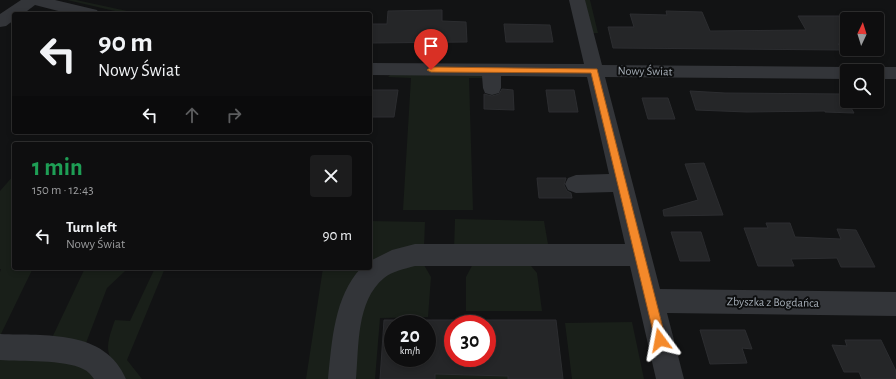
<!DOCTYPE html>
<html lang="en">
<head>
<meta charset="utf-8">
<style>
	body { margin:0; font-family:"Alegreya Sans",sans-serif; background:#1c1c1d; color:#f1f3f6; height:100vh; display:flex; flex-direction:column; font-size:15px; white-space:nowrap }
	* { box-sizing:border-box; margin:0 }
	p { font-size:13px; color:#9b9c9e }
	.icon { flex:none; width:22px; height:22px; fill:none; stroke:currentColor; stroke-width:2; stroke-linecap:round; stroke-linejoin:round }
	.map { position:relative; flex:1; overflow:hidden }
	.drawer { position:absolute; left:12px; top:142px; width:360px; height:128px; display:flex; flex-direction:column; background:#0e0e0f; border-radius:4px; box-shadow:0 2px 6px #0003,0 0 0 1px #2e2e2f }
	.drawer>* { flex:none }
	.guide { position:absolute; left:12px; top:12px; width:360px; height:122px; border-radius:4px; box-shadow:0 2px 6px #0003,0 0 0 1px #2e2e2f; background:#0e0e0f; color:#f1f3f6; overflow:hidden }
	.needle { width:26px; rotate:4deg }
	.buttons { position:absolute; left:840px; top:12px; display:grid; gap:8px }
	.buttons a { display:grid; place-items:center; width:44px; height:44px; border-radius:4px; background:#0e0e0f; box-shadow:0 2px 6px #0003,0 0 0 1px #2e2e2f; font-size:20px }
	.speed { position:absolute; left:384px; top:315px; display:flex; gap:8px; font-size:20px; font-weight:700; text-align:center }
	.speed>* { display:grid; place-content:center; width:52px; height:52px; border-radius:50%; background:#0e0e0f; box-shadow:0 2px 6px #0003,0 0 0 1px #2e2e2f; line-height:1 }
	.speed small { font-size:10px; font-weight:400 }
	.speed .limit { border:6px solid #d22; background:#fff; color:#111 }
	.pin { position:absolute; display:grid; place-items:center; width:34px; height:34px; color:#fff; margin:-41px -17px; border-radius:50% 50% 50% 0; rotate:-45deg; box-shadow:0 0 4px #0007 }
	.pin .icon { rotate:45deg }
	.me { position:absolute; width:44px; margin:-22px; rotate:347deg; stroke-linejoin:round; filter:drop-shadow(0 0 3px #0008) }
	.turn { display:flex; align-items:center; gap:14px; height:84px; padding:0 20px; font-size:18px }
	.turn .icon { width:52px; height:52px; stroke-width:2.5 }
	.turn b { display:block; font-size:28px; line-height:34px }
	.lanes { display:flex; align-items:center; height:38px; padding:0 20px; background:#0003; justify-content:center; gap:20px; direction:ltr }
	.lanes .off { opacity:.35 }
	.round { display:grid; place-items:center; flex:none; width:42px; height:42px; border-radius:4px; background:#1c1c1d }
	.head { display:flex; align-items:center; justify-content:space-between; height:68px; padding:0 20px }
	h1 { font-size:24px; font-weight:700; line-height:30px; color:#1e9e55 }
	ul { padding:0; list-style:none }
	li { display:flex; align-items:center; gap:12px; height:52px; padding:0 20px }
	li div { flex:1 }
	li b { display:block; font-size:15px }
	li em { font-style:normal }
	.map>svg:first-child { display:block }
</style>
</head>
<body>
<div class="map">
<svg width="896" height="379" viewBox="0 0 896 379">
	<rect width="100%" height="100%" fill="#121314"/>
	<g fill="#191f19">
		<polygon points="67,0 76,0 141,14 128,14"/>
		<polygon points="584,0 590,0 598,33 593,33"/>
		<polygon points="390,75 483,75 486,78 469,78 473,210 403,210 411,78 388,77"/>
		<polygon points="14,175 14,268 33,268 0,336 0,272 1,269 0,269 0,191"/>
		<polygon points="455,219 544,221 549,250 454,250"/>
		<polygon points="370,221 425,222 424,248 373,265 335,379 306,379 323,268 370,268"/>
		<polygon points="421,260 431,277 428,317 380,318 375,379 349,379 355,318 376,277"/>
		<polygon points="475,260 526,260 537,273 542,311 466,311 466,277"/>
		<polygon points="85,268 132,268 125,271 107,288 86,343 51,340"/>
		<path d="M155,268H165L127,360L142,379H126C105,355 104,350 115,320L130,321Z"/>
		<polygon points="632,322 644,379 572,379 565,323"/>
		<polygon points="0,356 64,358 103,379 0,379"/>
		<polygon points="435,374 508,376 508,379 435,379"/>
	</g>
	<g fill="#252628" stroke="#2c2d30" fill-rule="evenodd">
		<polygon points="442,10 442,21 466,22 467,42 370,43 370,24 387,24 388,11"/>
		<polygon points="666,11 702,12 710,31 806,30 798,16 866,16 868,19 847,19 847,44 838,44 843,50 613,48 608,27 634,27 630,14 667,15"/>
		<polygon points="504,24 550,25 553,42 506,42"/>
		<polygon points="502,89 513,90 514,110 484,109 484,94 492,96 499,94"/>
		<polygon points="370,90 398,90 394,117 370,117"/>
		<polygon points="546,90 574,90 578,112 549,112"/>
		<polygon points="690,91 725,93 843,94 854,113 825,112 825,111 747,112 696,110"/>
		<polygon points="642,98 668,98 675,119 648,119"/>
		<polygon points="704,163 723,215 664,216 663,210 698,200 685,164"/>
		<polygon points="537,178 566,178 564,185 567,191 571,193 572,198 539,198"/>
		<polygon points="766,223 790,223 795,237 841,239 837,229 856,230 875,267 841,267 837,258 791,259 794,266 758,266 744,228 768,228"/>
		<polygon points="671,232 701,232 710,261 680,261"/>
		<path d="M384,320H556L563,379H508V376L435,374V379H380ZM393,324H427V358H393ZM453,324H487V358H453Z"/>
		<polygon points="700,330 745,330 752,349 742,348 747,363 710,364"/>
		<polygon points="845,340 881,340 896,371 896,379 862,379 859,372 844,372 832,345 847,346"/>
	</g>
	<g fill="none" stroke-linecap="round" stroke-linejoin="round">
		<g fill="#333539" fill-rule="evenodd">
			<polygon points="21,0 55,0 97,10 99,14 70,14 35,5 23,14 14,14 14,20 6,26 0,27 0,14"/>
			<path d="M569,0H585L602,65L847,67L854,68L855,71H847V79L605,77L660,289L896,292V316L667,313L684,379H656L630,266H415C404,269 393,271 384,278C356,301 359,347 356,379H328C332,341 334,297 361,268H370V261L392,250L415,244H625L613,192L576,193L568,190L565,184L568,178L576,175L609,174L587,77L501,76V88L499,93L492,95L485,93L483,88L482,76L370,75V63L584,64Z"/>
			<polygon points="877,67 896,67 896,79 877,79 877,71 869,71 870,68"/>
			<path d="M0,334C45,336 105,329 126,379H94C91,375 88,371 83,369C64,359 22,362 0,360Z"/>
		</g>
	</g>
	<polygon fill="#f4892a" stroke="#9f591b" points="431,67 597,69 666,340 664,344 660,345 656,344 655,340 591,73 431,72 427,70"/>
	<g text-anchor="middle" stroke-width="4" stroke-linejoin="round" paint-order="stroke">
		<g font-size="12" fill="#a4acb5" stroke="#0d0e0f">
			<text transform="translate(645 71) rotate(1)" y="4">Nowy Świat</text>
			<text transform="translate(773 302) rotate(1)" y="4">Zbyszka z Bogdańca</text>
		</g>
	</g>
</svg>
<div class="buttons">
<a><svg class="needle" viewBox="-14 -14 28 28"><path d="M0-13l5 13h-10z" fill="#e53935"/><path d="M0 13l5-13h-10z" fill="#9b9c9e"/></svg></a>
<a><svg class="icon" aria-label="search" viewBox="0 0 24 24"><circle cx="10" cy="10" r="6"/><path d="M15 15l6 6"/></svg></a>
</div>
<div class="speed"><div>20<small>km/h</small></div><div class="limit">30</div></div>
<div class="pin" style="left:431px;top:70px;background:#d93025"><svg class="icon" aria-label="arrive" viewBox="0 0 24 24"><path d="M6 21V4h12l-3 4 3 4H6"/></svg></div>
<svg class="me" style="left:660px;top:340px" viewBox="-20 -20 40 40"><path d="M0-17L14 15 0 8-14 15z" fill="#f4892a" stroke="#fff" stroke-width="4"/></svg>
<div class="guide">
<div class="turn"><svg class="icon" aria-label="left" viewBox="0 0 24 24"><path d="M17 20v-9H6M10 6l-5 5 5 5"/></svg><div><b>90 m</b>Nowy Świat</div></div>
<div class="lanes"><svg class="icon" aria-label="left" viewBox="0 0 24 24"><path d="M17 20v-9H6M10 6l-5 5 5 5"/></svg><svg class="icon off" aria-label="ahead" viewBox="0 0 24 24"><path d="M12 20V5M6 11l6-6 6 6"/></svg><svg class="icon off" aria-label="right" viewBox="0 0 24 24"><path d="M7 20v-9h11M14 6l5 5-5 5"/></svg></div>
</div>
<section class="drawer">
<div class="head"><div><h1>1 min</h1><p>150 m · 12:43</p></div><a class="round"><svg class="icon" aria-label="close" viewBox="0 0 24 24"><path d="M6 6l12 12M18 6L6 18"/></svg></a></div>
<ul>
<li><svg class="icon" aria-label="left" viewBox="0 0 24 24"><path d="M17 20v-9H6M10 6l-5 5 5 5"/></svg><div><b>Turn left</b><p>Nowy Świat</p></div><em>90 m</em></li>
</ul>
</section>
</div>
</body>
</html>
